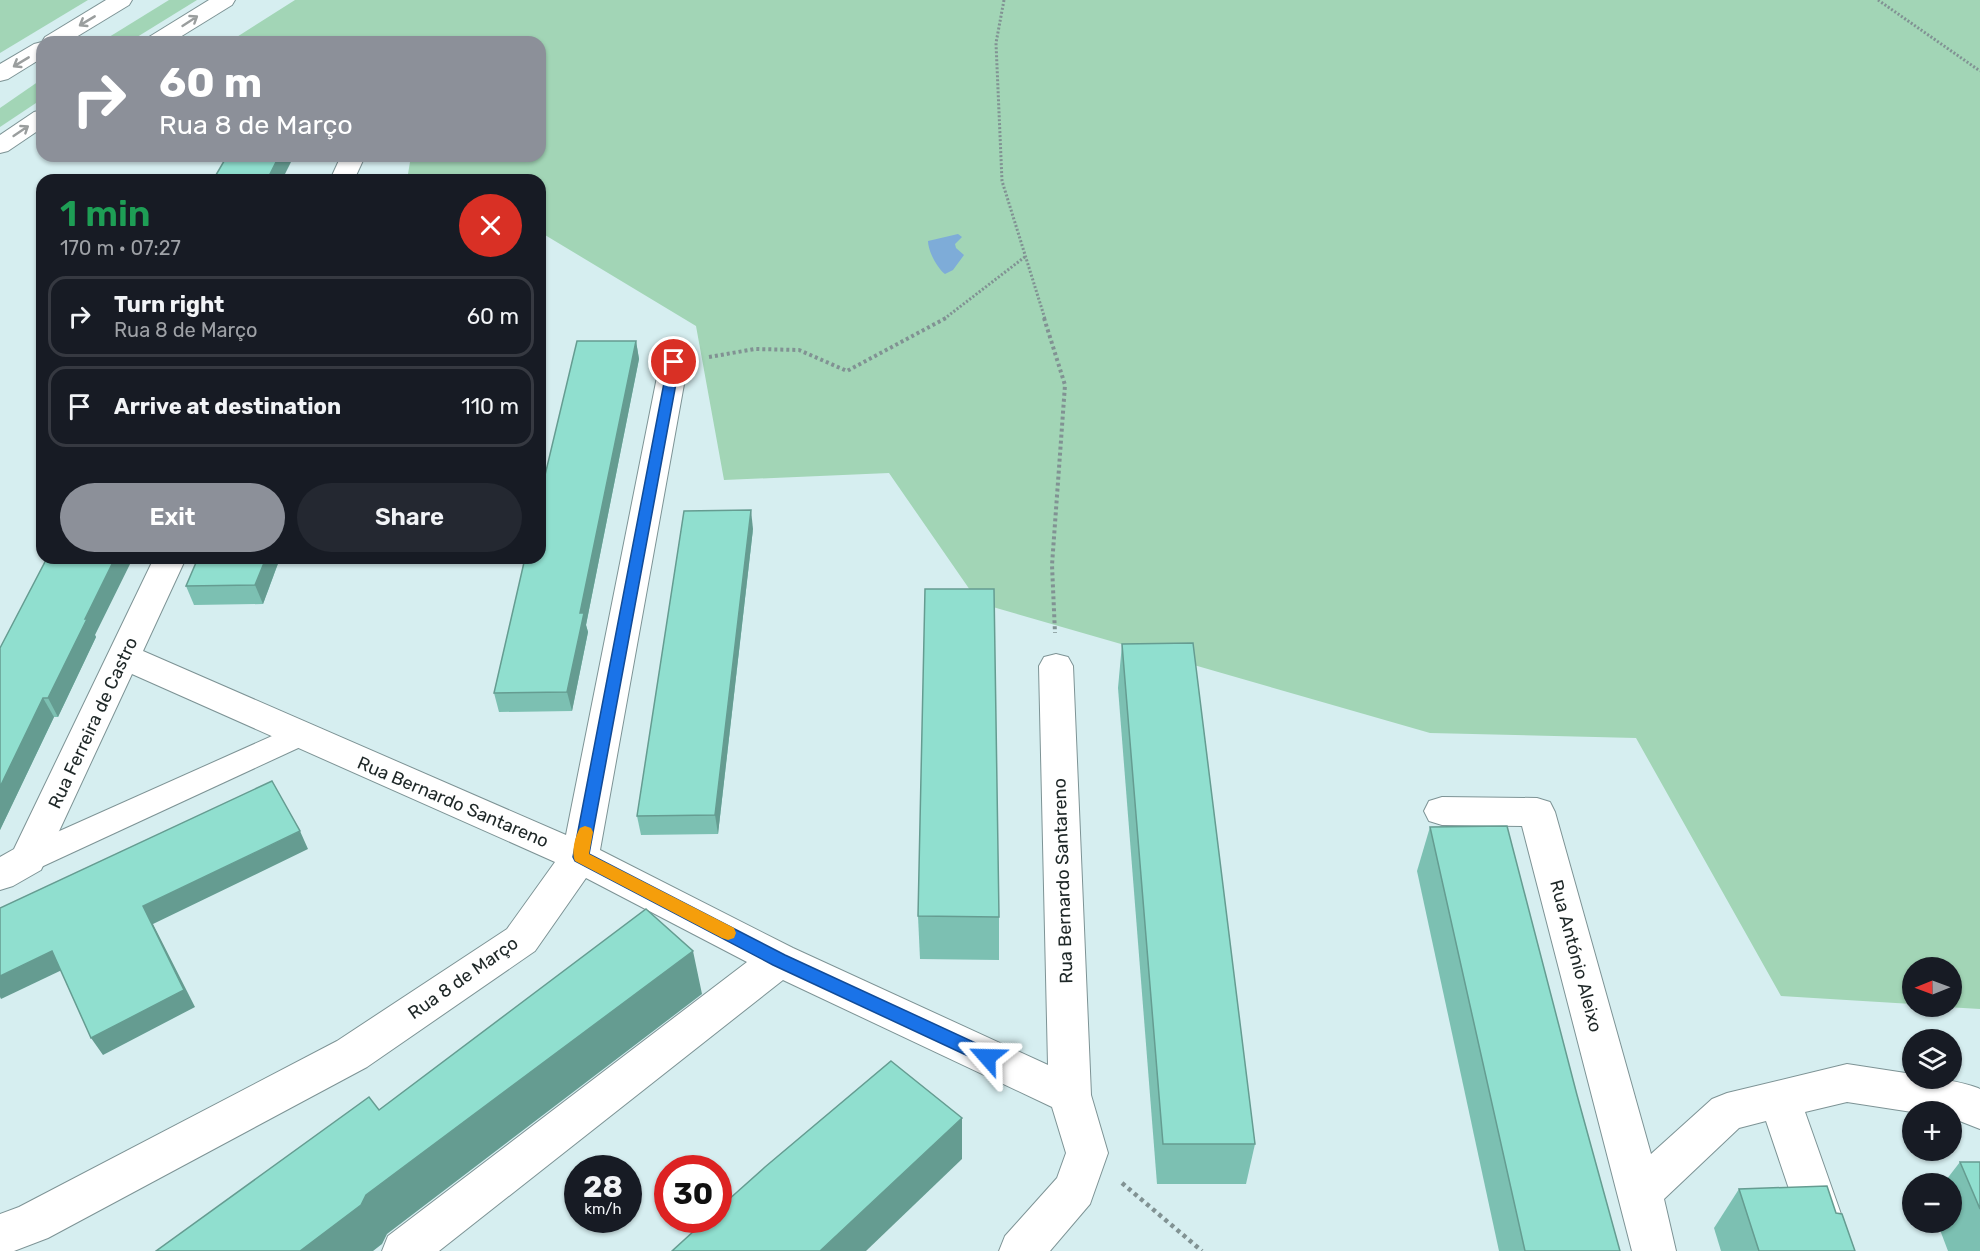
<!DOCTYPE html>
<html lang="en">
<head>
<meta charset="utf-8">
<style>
	body { margin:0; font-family:Rubik,sans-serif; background:#242831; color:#f1f3f6; height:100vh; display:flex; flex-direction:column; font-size:22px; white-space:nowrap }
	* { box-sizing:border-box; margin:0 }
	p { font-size:20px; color:#9ea1a6 }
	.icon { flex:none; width:33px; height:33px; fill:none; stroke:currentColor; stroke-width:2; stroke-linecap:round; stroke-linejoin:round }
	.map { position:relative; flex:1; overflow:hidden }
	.drawer { position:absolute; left:36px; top:174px; width:510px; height:390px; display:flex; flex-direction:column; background:#171b24; border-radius:18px; box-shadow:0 2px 4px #0004 }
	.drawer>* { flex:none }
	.hud { position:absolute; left:36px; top:36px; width:510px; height:126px; border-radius:18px; box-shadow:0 2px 4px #0004; background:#8c9099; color:#fff; overflow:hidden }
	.needle { width:39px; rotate:269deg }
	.fabs { position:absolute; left:1902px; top:957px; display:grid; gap:12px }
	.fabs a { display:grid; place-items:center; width:60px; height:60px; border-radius:50%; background:#171b24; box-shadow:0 2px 4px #0004; font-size:30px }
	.speed { position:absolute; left:564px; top:1155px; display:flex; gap:12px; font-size:30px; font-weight:700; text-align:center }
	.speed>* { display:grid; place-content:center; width:78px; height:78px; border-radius:50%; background:#171b24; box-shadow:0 2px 4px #0004; line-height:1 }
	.speed small { font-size:15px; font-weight:400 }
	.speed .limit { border:9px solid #d22; background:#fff; color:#111 }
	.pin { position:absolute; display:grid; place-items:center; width:51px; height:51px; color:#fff; margin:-26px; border:3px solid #fff; border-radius:50%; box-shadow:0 2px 6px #0007 }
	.me { position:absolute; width:66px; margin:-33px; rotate:295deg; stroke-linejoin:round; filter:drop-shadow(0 0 4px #0008) }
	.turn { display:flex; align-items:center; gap:21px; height:126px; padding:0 24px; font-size:27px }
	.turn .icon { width:78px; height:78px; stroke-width:2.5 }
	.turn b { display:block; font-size:42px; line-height:51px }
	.round { display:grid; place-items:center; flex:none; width:63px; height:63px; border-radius:32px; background:#242831 }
	.headline { display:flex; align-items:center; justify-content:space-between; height:102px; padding:0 24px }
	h1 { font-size:36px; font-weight:600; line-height:45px; color:#1e9e55 }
	.button { display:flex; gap:12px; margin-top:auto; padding:12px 24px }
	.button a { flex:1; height:69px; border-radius:36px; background:#8c9099; color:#fff; font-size:24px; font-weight:600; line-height:69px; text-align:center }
	.button a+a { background:#242831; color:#f1f3f6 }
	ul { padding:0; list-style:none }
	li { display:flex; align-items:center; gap:18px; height:81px; margin:0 12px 9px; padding:0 12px; border:3px solid #363941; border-radius:18px }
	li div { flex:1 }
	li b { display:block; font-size:22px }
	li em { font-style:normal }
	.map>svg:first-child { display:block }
</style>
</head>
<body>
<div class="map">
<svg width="1980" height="1251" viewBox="0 0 1980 1251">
	<rect width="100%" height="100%" fill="#d6eef0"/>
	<g fill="#a2d5b6">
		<polygon points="0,0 88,0 0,53"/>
		<polygon points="169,0 197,0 129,42 101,42"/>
		<polygon points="295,0 1980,0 1980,1009 1946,1007 1952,1006 1952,968 1912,968 1912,1004 1781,996 1636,738 1430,733 979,603 889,473 724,480 696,326 540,232 540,180 407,180 411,156 540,156 540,42 229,42"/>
		<polygon points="42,79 42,99 0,127 0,108"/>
	</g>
	<path fill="#7eacd8" d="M958,234L962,237L955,244L956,248L964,255L953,270L945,274C937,268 928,251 928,241Z"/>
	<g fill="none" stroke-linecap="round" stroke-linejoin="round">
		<defs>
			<polygon id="lane" points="299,724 309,727 313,735 309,743 39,868 28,871 17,868 13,859 17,850"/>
			<g id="street">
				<polygon points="341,156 365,156 354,180 330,180"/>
				<polygon points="674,354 684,356 688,362 600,850 793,948 1048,1065 1039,666 1044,657 1056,654 1068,657 1073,666 1091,1095 1108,1153 1090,1204 1050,1251 999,1251 1005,1236 1057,1178 1066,1153 1052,1107 783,980 439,1251 382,1251 388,1236 747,962 586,878 535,951 367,1067 48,1238 14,1251 0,1251 0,1214 19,1207 337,1041 507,929 555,862 132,674 41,870 13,886 0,890 0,857 14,849 154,558 186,558 143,651 566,835 660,362 664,356"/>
				<path d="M1442,797L1537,798L1550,802L1555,812L1651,1154L1712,1099L1727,1093L1847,1064L1912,1074V1078C1936,1078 1956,1080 1978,1088L1980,1089V1129L1952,1118V1112H1912L1847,1102L1805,1112L1854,1251H1810L1766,1121L1739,1128L1664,1199L1676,1251H1632L1522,826L1442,825L1429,821L1424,811L1429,801Z"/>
			</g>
			<g id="highway">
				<polygon points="106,0 132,0 129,5 68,42 42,42 45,37"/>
				<polygon points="209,0 235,0 232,5 172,42 146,42 149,37"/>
				<polygon points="42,42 42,58 8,79 0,81 0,64 34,44"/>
				<polygon points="42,110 42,128 8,151 0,153 0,135 34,112"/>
			</g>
		</defs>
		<use href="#lane" stroke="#7d9395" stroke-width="2"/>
		<use href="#street" stroke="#7d9395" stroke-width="2"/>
		<use href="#highway" stroke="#7d9395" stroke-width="2"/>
		<g stroke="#819293" stroke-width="3" stroke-dasharray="2 2" stroke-linecap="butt">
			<polyline points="1004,0 996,43 1002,181 1045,319"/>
			<polyline points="1878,0 1980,71"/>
			<polyline points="944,319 1026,256"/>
		</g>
		<g stroke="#819293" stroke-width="4" stroke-dasharray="3 3" stroke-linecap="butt">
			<polyline points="1044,318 1065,385 1052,565 1055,633"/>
			<polyline points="709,357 755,349 799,350 847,371 946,318"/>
		</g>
		<polyline stroke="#819293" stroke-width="4.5" stroke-dasharray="4 4" stroke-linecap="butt" points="1122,1183 1202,1251"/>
		<use href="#lane" fill="#fff" fill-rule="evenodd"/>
		<use href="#street" fill="#fff" fill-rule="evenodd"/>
		<use href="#highway" fill="#fff" fill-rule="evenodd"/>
	</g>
	<g fill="#7cc0b2">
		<polygon points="636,341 639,359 586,625 588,632 572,711 499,712 494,693"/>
		<polygon points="753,529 718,834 641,835 637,816"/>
		<polygon points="280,558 263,604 194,605 186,586"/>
		<polygon points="95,635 96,637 58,717 54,717 0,830 0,648"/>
		<polygon points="1122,644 1255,1144 1246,1184 1157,1184 1118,688"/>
		<polygon points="1430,827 1577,1095 1620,1251 1499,1251 1417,871"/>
		<polygon points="918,916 999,917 999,960 920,959"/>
		<polygon points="1960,1162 1980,1162 1980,1251 1948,1251 1937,1222 1952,1222 1952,1184 1943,1184"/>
		<polygon points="1739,1189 1836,1213 1855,1251 1721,1251 1714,1228"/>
	</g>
	<g fill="#659c91">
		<polygon points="279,156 294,156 282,180 267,180"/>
		<polygon points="636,341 639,359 586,625 588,632 572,711 567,692 580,613"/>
		<polygon points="751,510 753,529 718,834 715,815"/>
		<polygon points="115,558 133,558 95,635 96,637 58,717 48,698 85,619"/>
		<polygon points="266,558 280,558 263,604 255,585"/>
		<polygon points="43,698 54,717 0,830 0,787"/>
		<polygon points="300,831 308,849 153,924 195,1007 103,1055 91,1038 143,906"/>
		<polygon points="52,951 64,969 1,999 0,997 0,976"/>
		<polygon points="693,951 702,994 387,1234 382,1244 373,1251 300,1251 366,1195"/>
		<polygon points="962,1118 962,1159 866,1251 820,1251"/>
	</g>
	<g fill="#90dfcf" stroke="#659c91" stroke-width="1.5">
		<polygon points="227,156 279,156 267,180 213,180"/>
		<polygon points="577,341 636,341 580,613 584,613 567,692 494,693 525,558 540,558 540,496"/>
		<polygon points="751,510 715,815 637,816 684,511"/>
		<polygon points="47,558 115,558 85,619 87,619 48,698 43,698 0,787 0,648"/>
		<polygon points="198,558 266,558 255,585 186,586"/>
		<polygon points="925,589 994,589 999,917 918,916"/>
		<polygon points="1193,643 1255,1144 1163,1144 1122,644"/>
		<polygon points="272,781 300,831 143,906 184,990 91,1038 52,951 0,976 0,908"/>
		<polygon points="1507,826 1577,1095 1620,1251 1525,1251 1430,827"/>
		<polygon points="646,909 693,951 366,1195 361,1205 300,1251 156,1251 369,1097 379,1110"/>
		<polygon points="891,1061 962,1118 820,1251 672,1251 706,1220 718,1220 718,1209 765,1167"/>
		<polygon points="1960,1162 1980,1162 1980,1209"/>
		<polygon points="1827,1186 1836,1213 1842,1214 1855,1251 1759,1251 1739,1189"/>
	</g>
	<defs><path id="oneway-shaft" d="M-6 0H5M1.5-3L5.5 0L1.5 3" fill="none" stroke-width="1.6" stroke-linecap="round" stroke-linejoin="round" transform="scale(1.5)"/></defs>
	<g stroke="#9a9e9e">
		<use href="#oneway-shaft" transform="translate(87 21) rotate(149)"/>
		<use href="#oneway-shaft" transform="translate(190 21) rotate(-33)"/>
		<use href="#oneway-shaft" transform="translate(21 62) rotate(149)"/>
		<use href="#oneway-shaft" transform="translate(21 131) rotate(-34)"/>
	</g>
	<polygon fill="#1a73e8" stroke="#114b97" stroke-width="1.5" points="674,359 680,362 589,854 785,955 993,1051 996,1057 993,1062 987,1064 981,1062 773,965 575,861 573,857 668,362"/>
	<path fill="#f59e0b" d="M585,826L591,828L593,832L589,854L734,928L736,933L734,938L728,940L722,938L575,861C571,853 575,836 580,828Z"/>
	<g text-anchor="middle" stroke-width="4.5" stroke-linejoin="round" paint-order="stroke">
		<g font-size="18" fill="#1e2727" stroke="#fff">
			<text transform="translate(93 723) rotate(-65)" y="6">Rua Ferreira de Castro</text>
			<text transform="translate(453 802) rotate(23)" y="6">Rua Bernardo Santareno</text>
			<text transform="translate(1063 881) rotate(-92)" y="6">Rua Bernardo Santareno</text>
			<text transform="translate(1576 956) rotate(75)" y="6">Rua António Aleixo</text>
			<text transform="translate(463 978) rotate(-35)" y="6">Rua 8 de Março</text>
		</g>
	</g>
</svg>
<div class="fabs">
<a><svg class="needle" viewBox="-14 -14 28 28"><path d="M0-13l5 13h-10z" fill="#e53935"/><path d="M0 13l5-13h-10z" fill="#9ea1a6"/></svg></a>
<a><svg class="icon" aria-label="layers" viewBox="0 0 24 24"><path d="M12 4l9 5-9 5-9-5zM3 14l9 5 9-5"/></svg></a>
<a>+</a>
<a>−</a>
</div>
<div class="speed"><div>28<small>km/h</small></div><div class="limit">30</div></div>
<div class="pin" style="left:674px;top:362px;background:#d93025"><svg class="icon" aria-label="arrive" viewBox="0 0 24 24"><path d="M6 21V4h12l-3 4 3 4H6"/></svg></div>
<svg class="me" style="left:987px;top:1057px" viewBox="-20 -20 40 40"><path d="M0-17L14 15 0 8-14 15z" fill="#1a73e8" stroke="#fff" stroke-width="4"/></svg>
<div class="hud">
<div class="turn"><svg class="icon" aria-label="right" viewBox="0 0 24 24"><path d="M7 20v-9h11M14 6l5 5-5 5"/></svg><div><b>60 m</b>Rua 8 de Março</div></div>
</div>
<section class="drawer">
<div class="headline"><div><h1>1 min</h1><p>170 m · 07:27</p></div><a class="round" style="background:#d93025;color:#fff"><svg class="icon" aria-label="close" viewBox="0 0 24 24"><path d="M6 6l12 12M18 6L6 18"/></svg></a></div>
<ul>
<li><svg class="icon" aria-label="right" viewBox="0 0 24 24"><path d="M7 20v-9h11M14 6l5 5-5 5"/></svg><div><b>Turn right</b><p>Rua 8 de Março</p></div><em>60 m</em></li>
<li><svg class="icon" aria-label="arrive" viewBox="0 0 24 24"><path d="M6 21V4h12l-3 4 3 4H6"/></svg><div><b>Arrive at destination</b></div><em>110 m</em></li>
</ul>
<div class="button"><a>Exit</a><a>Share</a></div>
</section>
</div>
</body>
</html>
